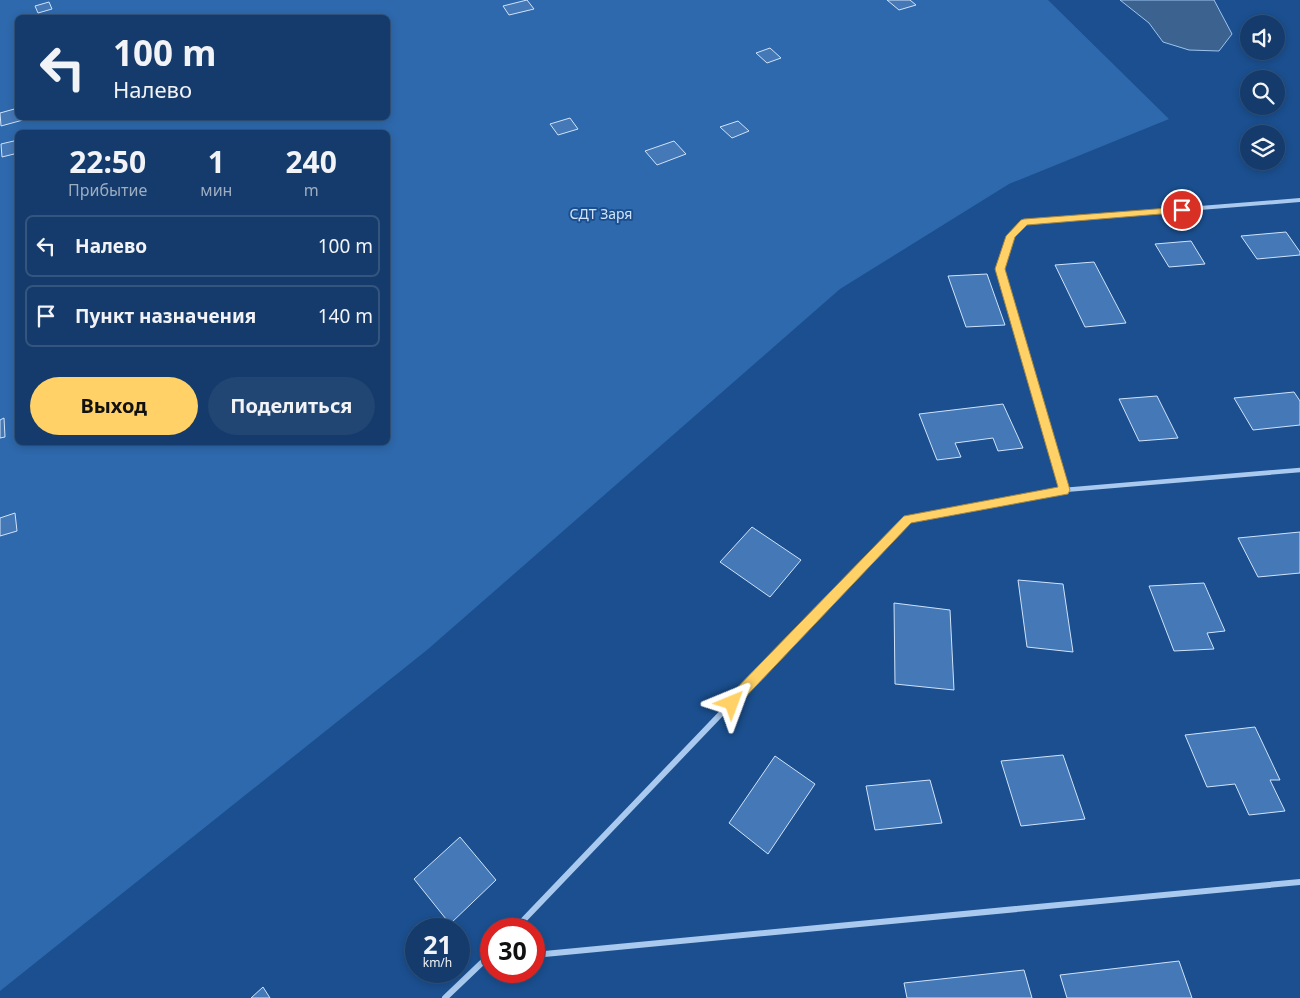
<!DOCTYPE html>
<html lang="ru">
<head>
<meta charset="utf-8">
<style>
	body { margin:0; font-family:"Noto Sans",sans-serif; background:#214673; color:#f1f3f6; height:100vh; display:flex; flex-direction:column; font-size:19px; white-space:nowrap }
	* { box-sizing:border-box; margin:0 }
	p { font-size:16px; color:#9dadc1 }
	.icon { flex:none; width:28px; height:28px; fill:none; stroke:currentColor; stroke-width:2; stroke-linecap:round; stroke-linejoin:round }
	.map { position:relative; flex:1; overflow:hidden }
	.details { position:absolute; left:15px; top:130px; width:375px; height:315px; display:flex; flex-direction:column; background:#143b6b; border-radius:8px; box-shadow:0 2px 8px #0003,0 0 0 1px #33557e }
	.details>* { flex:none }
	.top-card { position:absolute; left:15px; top:15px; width:375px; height:105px; border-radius:8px; box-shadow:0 2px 8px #0003,0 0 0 1px #33557e; background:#143b6b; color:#f1f3f6; overflow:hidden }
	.controls { position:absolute; left:1240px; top:15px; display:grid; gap:10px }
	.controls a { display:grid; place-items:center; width:45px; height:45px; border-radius:50%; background:#143b6b; box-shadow:0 2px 8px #0003,0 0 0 1px #33557e; font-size:25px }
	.speed { position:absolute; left:405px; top:918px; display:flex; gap:10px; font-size:25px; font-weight:700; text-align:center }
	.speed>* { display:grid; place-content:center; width:65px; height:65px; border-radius:50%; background:#143b6b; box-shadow:0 2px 8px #0003,0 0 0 1px #33557e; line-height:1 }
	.speed small { font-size:12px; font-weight:400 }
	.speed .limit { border:8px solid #d22; background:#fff; color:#111 }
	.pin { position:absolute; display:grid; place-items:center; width:42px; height:42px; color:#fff; margin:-21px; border:2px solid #fff; border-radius:50%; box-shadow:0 1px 5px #0007 }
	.me { position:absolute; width:55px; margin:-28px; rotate:44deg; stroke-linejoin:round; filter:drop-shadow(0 0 4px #0008) }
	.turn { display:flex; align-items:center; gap:18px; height:105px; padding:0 15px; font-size:22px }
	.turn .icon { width:65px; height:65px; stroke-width:2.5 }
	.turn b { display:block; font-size:35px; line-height:42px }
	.eta { display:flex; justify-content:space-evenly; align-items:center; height:85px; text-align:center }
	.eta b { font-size:30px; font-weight:700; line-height:35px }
	.cta { display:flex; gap:10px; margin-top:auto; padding:10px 15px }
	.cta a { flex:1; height:58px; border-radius:30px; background:#ffd166; color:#111; font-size:20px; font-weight:700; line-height:58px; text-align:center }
	.cta a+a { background:#214673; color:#f1f3f6 }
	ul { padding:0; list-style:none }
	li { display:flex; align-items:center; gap:15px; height:62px; margin:0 10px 8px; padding:0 5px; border:2px solid #33557e; border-radius:8px }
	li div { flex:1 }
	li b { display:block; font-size:19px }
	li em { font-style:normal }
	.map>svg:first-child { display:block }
</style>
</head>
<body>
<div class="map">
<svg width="1300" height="998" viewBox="0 0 1300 998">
	<rect width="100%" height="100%" fill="#1b4f8f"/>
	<path fill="#2e69ad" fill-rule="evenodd" d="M0,0H1048L1169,119L1009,184L840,289L427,650L0,991ZM18,18H388V118H18ZM18,132H388V442H18Z"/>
	<polygon fill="#3c6290" stroke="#9cc4f0" points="1120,0 1214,0 1232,34 1219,51 1189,50 1163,42 1149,23"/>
	<g fill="#4478b7" stroke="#cfe3fa">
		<polygon points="527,0 534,9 509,15 503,6"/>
		<polygon points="887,0 910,0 916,5 899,10"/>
		<polygon points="49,2 52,9 38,13 35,6"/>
		<polygon points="770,48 781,58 767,63 756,53"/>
		<polygon points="18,108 18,118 22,118 23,120 1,126 0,113"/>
		<polygon points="570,118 578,129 558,135 550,124"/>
		<polygon points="738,121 749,131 732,138 720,127"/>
		<polygon points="18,140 18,153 2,157 1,144"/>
		<polygon points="674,141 686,154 657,165 645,151"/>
		<polygon points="1286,232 1300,252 1300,255 1257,259 1241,236"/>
		<polygon points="1191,241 1205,264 1169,267 1155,244"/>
		<polygon points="1094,262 1126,323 1085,327 1055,265"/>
		<polygon points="987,274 1005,325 966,327 948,276"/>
		<polygon points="1294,392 1300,401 1300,425 1253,430 1234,398"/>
		<polygon points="1157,396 1178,438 1139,441 1119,399"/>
		<polygon points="1003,404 1023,448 998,451 993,438 955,443 961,457 937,460 919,414"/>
		<polygon points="4,418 5,437 0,438 0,420"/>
		<polygon points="15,513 17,531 0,536 0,518"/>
		<polygon points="752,527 801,560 770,597 720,562"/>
		<polygon points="1300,532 1300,573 1258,577 1238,538"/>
		<polygon points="1018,580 1063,584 1073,652 1027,647"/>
		<polygon points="1204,583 1225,631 1207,633 1214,649 1174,651 1149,586"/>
		<polygon points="894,603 950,610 954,690 895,684"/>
		<polygon points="1255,727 1280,780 1270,780 1285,811 1249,815 1235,784 1207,787 1185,735"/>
		<polygon points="1063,755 1085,819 1021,826 1001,761"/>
		<polygon points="775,756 815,784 768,854 729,823"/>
		<polygon points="930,780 942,823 875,830 866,786"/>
		<polygon points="460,837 496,880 450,924 414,879"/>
		<polygon points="1179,961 1192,998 1067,998 1060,975"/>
		<polygon points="1024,970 1032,998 907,998 904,983"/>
		<polygon points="263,987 270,998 251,998"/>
	</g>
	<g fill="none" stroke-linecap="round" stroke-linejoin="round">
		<polyline stroke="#a9c9ee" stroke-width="4" points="1004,256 1010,236 1024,222 1300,200"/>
		<g stroke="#a9c9ee" stroke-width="4.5">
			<polyline points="1004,255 1000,269 1064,490"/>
			<polyline points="847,583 908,519 1064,490 1300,470"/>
		</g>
		<g stroke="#a9c9ee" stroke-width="6">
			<polyline points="515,929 848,581"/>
			<polyline points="534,955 1300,882"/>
			<polyline points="445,998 491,954"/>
		</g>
	</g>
	<polygon fill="#ffd166" stroke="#a68842" points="1182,207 1186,210 1185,212 1027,225 1015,237 1005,269 1070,490 1068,494 911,523 736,707 732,709 727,707 725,703 727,698 904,516 1058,487 995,269 1006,236 1021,220 1024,219"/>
	<g text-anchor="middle" stroke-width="4" stroke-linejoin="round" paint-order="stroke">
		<g font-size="14" fill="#cfe3fa" stroke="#1b4f8f">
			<text x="601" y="219">СДТ Заря</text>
		</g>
	</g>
</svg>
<div class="controls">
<a><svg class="icon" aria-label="sound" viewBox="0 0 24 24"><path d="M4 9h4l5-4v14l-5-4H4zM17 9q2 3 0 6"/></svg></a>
<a><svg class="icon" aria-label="search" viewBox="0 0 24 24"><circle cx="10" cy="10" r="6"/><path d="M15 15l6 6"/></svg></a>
<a><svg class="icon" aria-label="layers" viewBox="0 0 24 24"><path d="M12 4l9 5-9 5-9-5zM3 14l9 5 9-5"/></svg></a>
</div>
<div class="speed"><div>21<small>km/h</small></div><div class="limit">30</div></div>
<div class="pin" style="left:1182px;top:210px;background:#d93025"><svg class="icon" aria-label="arrive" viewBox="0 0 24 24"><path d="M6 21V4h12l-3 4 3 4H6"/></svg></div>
<svg class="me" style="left:732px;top:703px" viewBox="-20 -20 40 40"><path d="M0-17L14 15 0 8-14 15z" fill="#ffd166" stroke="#fff" stroke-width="4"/></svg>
<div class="top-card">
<div class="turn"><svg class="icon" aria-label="left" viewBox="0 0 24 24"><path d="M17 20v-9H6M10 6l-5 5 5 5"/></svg><div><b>100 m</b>Налево</div></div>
</div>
<section class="details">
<div class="eta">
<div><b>22:50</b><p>Прибытие</p></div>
<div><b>1</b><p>мин</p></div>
<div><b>240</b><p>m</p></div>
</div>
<ul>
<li><svg class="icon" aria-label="left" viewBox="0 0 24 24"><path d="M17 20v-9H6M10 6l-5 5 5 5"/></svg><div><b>Налево</b></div><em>100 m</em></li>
<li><svg class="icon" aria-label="arrive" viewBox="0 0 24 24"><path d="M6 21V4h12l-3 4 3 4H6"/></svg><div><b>Пункт назначения</b></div><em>140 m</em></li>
</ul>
<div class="cta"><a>Выход</a><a>Поделиться</a></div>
</section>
</div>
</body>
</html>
